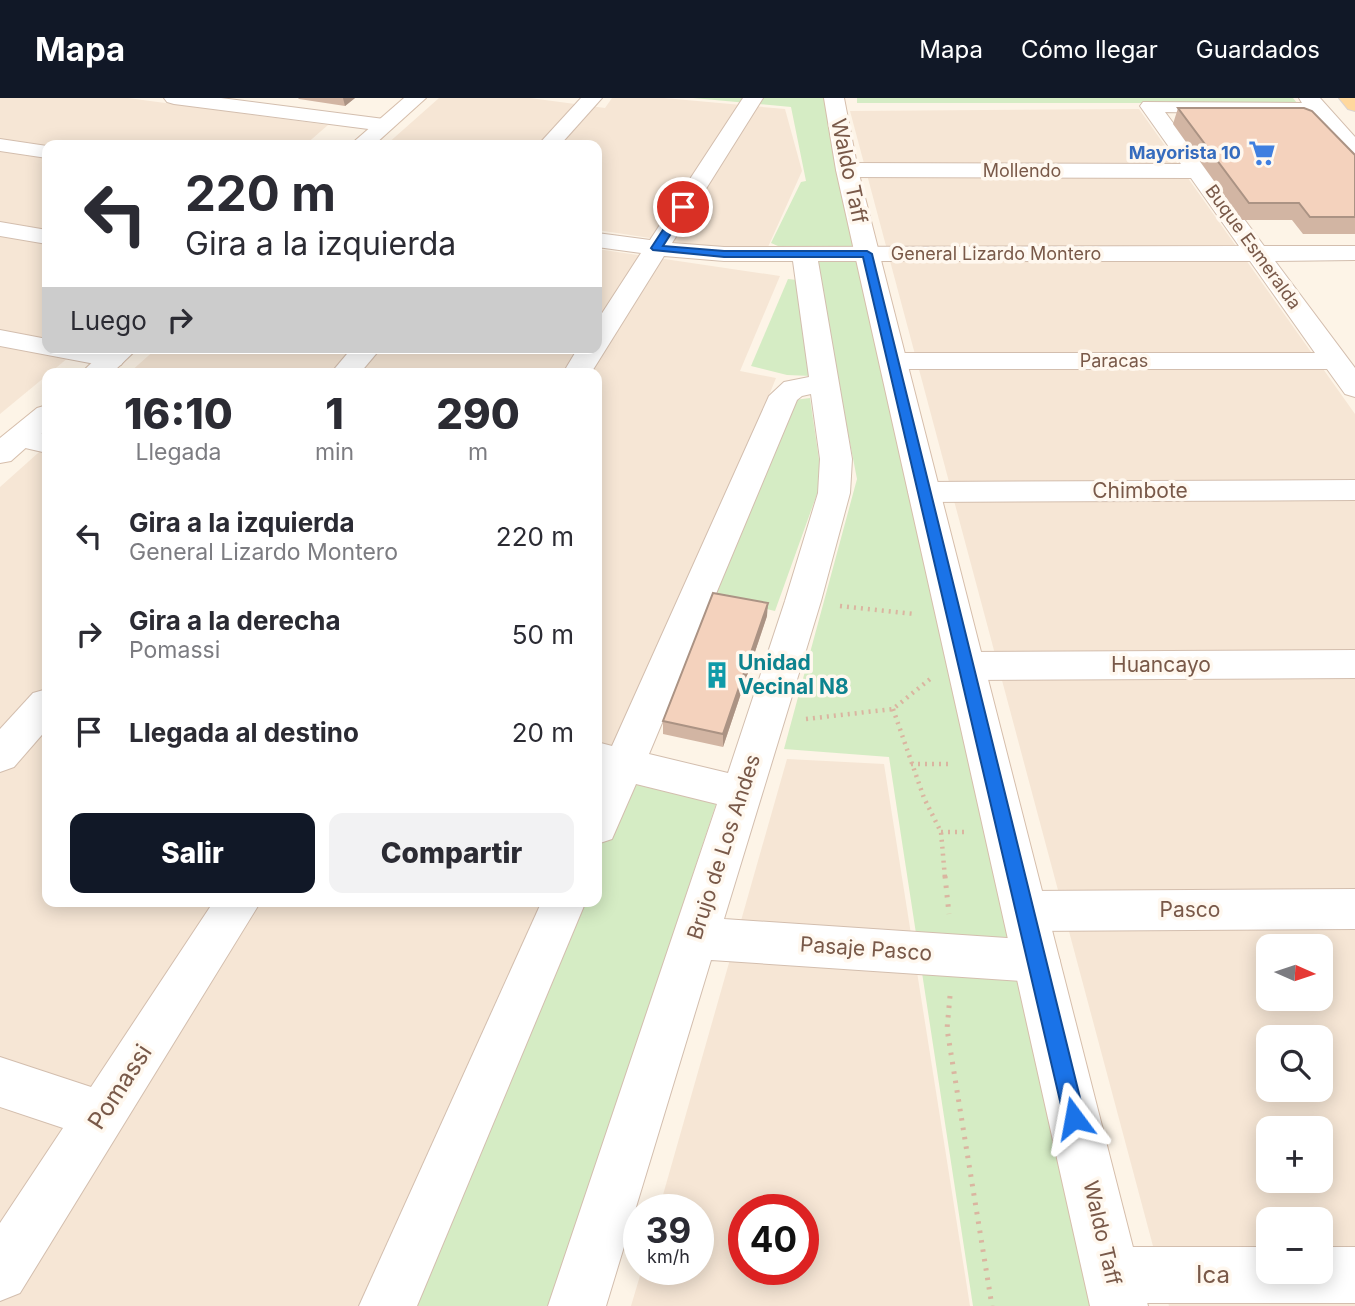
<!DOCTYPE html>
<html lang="es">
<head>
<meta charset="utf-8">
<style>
	body { margin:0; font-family:Inter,sans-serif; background:#f2f2f3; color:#2b2b33; height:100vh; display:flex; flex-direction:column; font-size:26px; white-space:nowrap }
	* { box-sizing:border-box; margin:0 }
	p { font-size:23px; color:#7c7c81 }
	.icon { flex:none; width:38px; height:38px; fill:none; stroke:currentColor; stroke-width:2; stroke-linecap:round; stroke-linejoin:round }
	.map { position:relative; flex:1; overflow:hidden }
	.sheet { position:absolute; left:42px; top:270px; width:560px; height:539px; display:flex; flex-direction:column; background:#fff; border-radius:14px; box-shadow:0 4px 18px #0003 }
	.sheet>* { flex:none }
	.top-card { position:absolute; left:42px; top:42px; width:560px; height:214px; border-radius:14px; box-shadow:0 4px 18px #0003; background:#fff; color:#2b2b33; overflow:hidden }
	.needle { width:46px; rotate:93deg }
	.tools { position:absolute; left:1256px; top:836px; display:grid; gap:14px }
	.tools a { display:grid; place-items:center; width:77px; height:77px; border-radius:14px; background:#fff; box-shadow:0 4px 18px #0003; font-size:35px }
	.speed { position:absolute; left:623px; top:1096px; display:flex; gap:14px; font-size:35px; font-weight:700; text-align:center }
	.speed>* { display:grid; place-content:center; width:91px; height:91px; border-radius:50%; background:#fff; box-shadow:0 4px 18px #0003; line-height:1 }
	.speed small { font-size:18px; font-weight:400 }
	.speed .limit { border:10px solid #d22; background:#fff; color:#111 }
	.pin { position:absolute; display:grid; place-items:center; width:60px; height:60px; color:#fff; margin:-30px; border:4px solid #fff; border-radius:50%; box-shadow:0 2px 7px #0007 }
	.me { position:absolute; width:77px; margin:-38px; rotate:347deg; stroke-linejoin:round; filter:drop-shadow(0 0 5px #0008) }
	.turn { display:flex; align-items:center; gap:24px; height:147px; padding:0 28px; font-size:32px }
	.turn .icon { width:91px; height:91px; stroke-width:2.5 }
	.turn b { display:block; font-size:49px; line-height:60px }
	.then { display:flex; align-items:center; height:66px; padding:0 28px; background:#0003; gap:14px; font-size:26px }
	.eta { display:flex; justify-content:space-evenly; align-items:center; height:119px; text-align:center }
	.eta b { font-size:42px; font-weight:800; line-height:49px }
	.button { display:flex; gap:14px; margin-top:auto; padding:14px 28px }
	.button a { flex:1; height:80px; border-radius:14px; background:#111827; color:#fff; font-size:28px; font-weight:800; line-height:80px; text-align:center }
	.button a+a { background:#f2f2f3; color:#2b2b33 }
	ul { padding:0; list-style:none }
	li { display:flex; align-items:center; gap:21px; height:98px; padding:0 28px }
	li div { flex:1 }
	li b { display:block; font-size:26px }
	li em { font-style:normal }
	header { display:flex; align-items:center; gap:42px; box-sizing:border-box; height:98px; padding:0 35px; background:#111827; color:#fff }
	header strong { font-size:33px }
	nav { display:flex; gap:38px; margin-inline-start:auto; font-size:24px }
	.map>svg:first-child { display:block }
</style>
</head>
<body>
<header>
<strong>Mapa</strong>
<nav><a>Mapa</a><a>Cómo llegar</a><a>Guardados</a></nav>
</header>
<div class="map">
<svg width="1355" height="1208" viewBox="0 0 1355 1208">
	<rect width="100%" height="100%" fill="#fdf4e7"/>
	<g fill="#f6e6d5" fill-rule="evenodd">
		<polygon points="0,0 128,0 328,27 305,47 47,47 47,250 80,250 0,316"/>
		<polygon points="439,0 530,0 605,10 612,0 664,0 785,11 802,73 768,149 703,148 597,132 597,47 386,47"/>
		<path d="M1139,11L1355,316V1208H1169L850,13ZM1269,849H1321V901H1269ZM1269,940H1321V992H1269ZM1269,1031H1321V1083H1269ZM1269,1122H1321V1174H1269Z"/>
		<polygon points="597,151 780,178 740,273 776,280 707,451 597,706 597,275 129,275 157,250 597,250"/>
		<polygon points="47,347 47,803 555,803 381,1208 0,1208 0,389"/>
		<path d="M787,661L884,666L970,1208H631L642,1171H698V1111H659ZM744,1111H803V1171H744Z"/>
	</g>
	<g fill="#d5ecc4">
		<polygon points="693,0 825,0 1093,1208 973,1208 889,659 784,651 857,381 815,164 771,145 801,84 806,83 791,9"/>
		<polygon points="857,0 1293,0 1297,5 857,5"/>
		<polygon points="788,181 797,182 811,278 787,277 751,268"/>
		<polygon points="810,300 822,382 775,513 715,499 794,302"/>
		<polygon points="630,675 718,700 550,1208 408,1208 577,803 597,803 597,756"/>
	</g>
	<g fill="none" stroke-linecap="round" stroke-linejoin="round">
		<defs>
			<g id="street">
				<polygon points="164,0 221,0 384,21 391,23 394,27 391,31 384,33 174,6 167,4"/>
				<polygon points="581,0 602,0 560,47 538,47"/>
				<path d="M743,0H763L672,145L724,149L1239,148L1191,80L847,79L839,77L836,72L839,67L847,65L1181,66L1140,8L1143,4L1302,5L1299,0H1320L1355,39V58L1347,57L1313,17L1165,14L1264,148H1355V162L1275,163L1355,270V299L1345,296L1327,271H893L883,269L879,263L883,257L893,255H1315L1250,163H818L852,361L850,395L821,503L724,821L1037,842L1053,848L1060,863L1053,878L1037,884L711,862L606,1208H548L717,706L636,686L612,741L597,746V682L599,676H597V644L612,648L769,298L784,284L809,279L793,163H724L664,158L591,275H563L578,250H597V223L641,155L597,149V135L650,142ZM811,296L820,361L818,395L785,503L728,675L649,656L797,302L802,298Z"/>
				<polygon points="0,41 47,48 47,60 0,53"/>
				<polygon points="0,124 47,132 47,146 0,138"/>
				<polygon points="0,232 47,241 47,250 99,250 121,255 125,261 121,267 111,269 0,248"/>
				<polygon points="352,250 381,250 360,275 331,275"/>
				<polygon points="19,331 47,337 47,355 8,346 4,340 8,334"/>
				<polygon points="1355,382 1355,402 924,404 913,401 908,394 913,387 924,384"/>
				<polygon points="1355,552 1355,580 966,582 953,578 947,568 953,558 966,554"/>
				<polygon points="47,591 47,631 14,669 0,674 0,631 33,595"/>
				<polygon points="1355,791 1355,831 1026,833 1010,827 1004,813 1010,799 1026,793"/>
				<polygon points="214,803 261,803 20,1195 0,1203 0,1125 63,1030 0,1009 0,959 91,989"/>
				<polygon points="542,803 586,803 417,1208 359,1208"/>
				<polygon points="1112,1149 1269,1149 1269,1174 1321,1174 1321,1149 1355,1149 1355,1205 1112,1205 1092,1197 1084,1177 1092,1157"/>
			</g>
			<g id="secondary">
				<polygon points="404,0 426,0 374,47 350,47"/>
				<polygon points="824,0 844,0 858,72 1148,1208 1090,1208 836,72"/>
				<polygon points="107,250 138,250 112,275 81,275"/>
				<polygon points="47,307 47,331 11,363 0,365 0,340 37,310"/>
			</g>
			<polygon id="primary" points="1339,0 1355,0 1355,13 1348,11"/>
		</defs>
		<use href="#street" stroke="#d3beae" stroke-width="2"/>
		<use href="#secondary" stroke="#d6beab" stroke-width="2"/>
		<use href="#primary" stroke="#dcd4d0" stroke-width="2"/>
		<g stroke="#dab5a0" stroke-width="4.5" stroke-dasharray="2 5" stroke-linecap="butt">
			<polyline points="840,508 915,516"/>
			<polyline points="893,611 924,700 941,734 945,780"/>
			<polyline points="806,621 893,611 930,581"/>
			<polyline points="911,666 949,666"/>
			<polyline points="941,734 965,734"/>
		</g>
		<g stroke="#dab5a0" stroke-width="5" stroke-dasharray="2.5 7" stroke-linecap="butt">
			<polyline points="945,778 949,816"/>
			<polyline points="950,898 947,931 992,1208"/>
		</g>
		<use href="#street" fill="#fff" fill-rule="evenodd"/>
		<use href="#secondary" fill="#fff" fill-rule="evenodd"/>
		<use href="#primary" fill="#ffd89d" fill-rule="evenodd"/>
	</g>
	<g fill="#d2b5a3">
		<polygon points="298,0 355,0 345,8 299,1"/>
		<polygon points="1178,10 1355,57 1355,136 1303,136 1292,122 1242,122 1173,26"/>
		<polygon points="767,518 723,649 663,636 663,623"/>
	</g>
	<g fill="#ab9384">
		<polygon points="343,0 355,0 345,8"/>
		<polygon points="768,505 767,518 723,649 723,636"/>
	</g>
	<g fill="#f4d2bd" stroke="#ab9384" stroke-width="2">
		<polygon points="1178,10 1304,10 1312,13 1355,57 1355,119 1310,119 1299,105 1249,105"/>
		<polygon points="713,495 768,505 723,636 663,623"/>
	</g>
	<polygon fill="#1a73e8" stroke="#114b97" stroke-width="2" points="683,106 688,109 663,148 724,153 867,153 872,156 1085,1020 1082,1027 1074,1031 1067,1027 1064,1020 863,159 724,159 653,152 651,150 678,109"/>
	<defs>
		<symbol id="supermarket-bare" viewBox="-9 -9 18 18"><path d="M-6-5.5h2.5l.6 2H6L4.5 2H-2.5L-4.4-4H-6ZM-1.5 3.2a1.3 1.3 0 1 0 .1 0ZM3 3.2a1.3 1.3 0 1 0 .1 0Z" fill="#3f7fe0" stroke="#fff8ef" stroke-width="2.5" paint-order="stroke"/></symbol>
		<symbol id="building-bare" viewBox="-9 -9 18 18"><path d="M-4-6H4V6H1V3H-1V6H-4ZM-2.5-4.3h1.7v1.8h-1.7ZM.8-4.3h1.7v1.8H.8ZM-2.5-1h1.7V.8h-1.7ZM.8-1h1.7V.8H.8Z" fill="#0f9aa8" stroke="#fff8ef" stroke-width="2.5" paint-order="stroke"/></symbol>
	</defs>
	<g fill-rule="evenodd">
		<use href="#supermarket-bare" x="1243" y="36" width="38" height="38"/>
		<use href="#building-bare" x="698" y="558" width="38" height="38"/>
	</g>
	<g text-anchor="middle" stroke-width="7" stroke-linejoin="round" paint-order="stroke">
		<g font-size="18" font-weight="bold" fill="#366cbe" stroke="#fff8ef" text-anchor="end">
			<text x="1241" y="61">Mayorista 10</text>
		</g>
		<g font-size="18" fill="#795949" stroke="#fff8ef">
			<text x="1022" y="79">Mollendo</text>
			<text transform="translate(1253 149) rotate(54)" y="6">Buque Esmeralda</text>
			<text x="996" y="162">General Lizardo Montero</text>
			<text x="1114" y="269">Paracas</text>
		</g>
		<g font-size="21" fill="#795949" stroke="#fff8ef">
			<text transform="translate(849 73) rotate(78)" y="7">Waldo Taff</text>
			<text x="1140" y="400">Chimbote</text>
			<text x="1161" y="574">Huancayo</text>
			<text transform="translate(724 749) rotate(-72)" y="7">Brujo de Los Andes</text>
			<text x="1190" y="819">Pasco</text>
			<text transform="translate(866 851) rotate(4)" y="7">Pasaje Pasco</text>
			<text transform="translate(1102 1135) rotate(77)" y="7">Waldo Taff</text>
		</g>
		<g font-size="21" font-weight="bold" fill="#0d838f" stroke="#fff8ef" text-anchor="start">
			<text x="738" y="572">Unidad<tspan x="738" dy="24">Vecinal N8</tspan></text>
		</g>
		<g font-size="24" fill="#795949" stroke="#fff8ef">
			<text transform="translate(120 989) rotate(-57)" y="8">Pomassi</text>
			<text x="1213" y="1185">Ica</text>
		</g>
	</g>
</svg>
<div class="tools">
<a><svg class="needle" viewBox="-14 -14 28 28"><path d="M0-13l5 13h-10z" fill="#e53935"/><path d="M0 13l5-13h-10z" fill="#7c7c81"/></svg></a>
<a><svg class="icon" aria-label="search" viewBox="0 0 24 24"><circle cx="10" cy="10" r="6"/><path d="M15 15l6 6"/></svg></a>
<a>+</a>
<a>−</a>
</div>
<div class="speed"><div>39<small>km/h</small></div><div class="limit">40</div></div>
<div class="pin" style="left:683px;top:109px;background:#d93025"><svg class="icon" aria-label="arrive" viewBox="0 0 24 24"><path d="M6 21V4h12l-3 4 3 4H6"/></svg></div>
<svg class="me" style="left:1074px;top:1020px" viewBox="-20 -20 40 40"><path d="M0-17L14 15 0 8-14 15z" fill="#1a73e8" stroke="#fff" stroke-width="4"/></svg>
<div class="top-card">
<div class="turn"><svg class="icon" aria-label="left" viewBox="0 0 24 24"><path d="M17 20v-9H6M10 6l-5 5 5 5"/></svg><div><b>220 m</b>Gira a la izquierda</div></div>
<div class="then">Luego<svg class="icon" aria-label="right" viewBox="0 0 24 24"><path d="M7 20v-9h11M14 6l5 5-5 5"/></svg></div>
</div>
<section class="sheet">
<div class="eta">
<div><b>16:10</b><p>Llegada</p></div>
<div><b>1</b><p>min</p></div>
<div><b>290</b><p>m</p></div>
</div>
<ul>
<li><svg class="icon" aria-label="left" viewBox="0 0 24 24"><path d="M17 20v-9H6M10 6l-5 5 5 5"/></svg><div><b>Gira a la izquierda</b><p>General Lizardo Montero</p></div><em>220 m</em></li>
<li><svg class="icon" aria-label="right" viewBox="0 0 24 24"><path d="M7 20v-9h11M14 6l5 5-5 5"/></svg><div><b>Gira a la derecha</b><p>Pomassi</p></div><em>50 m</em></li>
<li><svg class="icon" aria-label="arrive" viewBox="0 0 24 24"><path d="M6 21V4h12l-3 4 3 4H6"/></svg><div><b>Llegada al destino</b></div><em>20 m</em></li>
</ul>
<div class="button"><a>Salir</a><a>Compartir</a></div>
</section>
</div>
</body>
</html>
